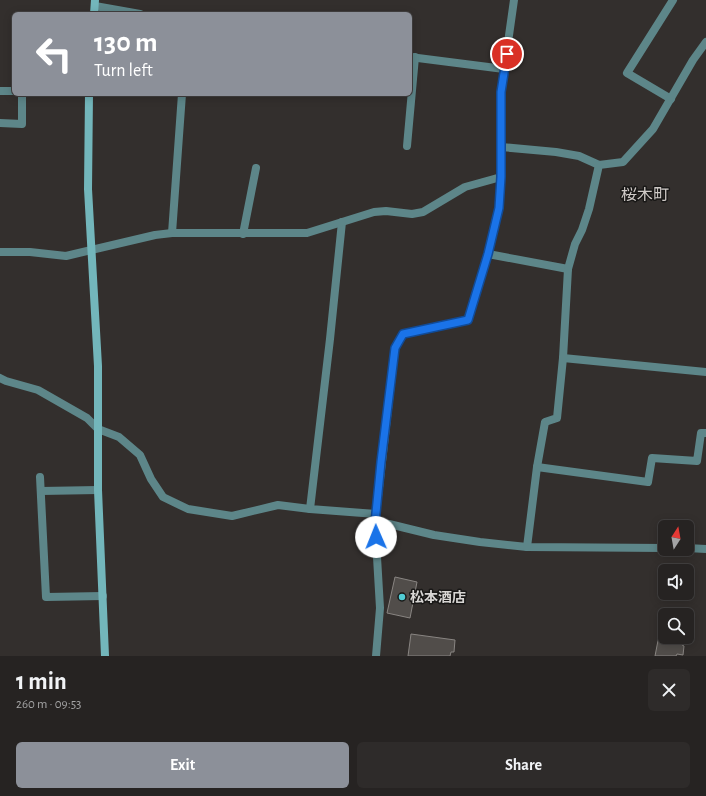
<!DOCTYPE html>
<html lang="en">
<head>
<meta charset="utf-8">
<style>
	body { margin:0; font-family:"Alegreya Sans","Noto Sans JP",sans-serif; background:#2e2b2a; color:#f1f3f6; height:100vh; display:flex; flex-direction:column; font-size:15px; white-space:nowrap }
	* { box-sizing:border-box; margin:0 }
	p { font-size:13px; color:#a4a4a5 }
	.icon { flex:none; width:22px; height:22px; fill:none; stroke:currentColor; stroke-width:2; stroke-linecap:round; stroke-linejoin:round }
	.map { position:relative; height:656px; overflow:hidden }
	.details { display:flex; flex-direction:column; background:#262322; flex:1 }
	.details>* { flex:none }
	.banner { position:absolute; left:12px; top:12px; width:400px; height:84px; border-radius:6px; box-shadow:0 2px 10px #0003,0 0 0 1px #424040; background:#8c9099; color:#fff; overflow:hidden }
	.needle { width:26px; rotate:11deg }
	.buttons { position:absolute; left:658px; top:520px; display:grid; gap:8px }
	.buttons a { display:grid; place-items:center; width:36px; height:36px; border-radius:6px; background:#262322; box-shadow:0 2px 10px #0003,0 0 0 1px #424040; font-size:20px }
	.pin { position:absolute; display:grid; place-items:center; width:34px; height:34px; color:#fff; margin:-17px; border:2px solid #fff; border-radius:50%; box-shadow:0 1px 4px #0007 }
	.me { position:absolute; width:44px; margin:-22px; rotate:359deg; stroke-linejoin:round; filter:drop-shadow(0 0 3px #0008) }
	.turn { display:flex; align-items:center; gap:14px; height:84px; padding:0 16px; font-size:18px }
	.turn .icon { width:52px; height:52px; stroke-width:2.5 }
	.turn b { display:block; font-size:28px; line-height:34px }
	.round { display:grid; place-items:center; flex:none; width:42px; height:42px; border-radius:6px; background:#2e2b2a }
	.head { display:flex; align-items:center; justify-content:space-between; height:68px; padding:0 16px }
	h1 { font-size:24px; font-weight:700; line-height:30px }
	.button { display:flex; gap:8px; margin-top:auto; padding:8px 16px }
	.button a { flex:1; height:46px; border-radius:6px; background:#8c9099; color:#fff; font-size:16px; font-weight:700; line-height:46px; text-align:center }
	.button a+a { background:#2e2b2a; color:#f1f3f6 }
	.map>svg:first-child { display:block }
</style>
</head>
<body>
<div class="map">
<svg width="706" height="656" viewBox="0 0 706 656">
	<rect width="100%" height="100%" fill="#332f2d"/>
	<g fill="#514d4a" stroke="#898582">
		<polygon points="395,577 417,582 410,618 387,613"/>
		<polygon points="663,615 665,616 665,637 684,637 682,645 684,646 683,655 677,654 676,656 655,656"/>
		<polygon points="411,634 455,640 454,652 451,652 450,656 408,656"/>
	</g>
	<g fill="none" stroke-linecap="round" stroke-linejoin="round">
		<g stroke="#5d8689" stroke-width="8">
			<polyline points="95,6 140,14"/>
			<polyline points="410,57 504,69"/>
			<polyline points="0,91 14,91"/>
			<polyline points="671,99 627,73 673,0"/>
			<polyline points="0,123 22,124 22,94"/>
			<polyline points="407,146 415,57"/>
			<polyline points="501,147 556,152 579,156 599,165"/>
			<polyline points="342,222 330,339 310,509 376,514"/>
			<polyline points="172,233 182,94"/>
			<polyline points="243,234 256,168"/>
			<polyline points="0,252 30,252 66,256 155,235 172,233 307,233 374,212 386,211 412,214 423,212 465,187 501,177"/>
			<polyline points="488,254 568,269"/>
			<polyline points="563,358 706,372"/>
			<polyline points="0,378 6,381 38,390 87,418 98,429 119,437 140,455 151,479 163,497 188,509 232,516 278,505 310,509"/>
			<polyline points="537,467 648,482 652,458 697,461 701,433 706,433"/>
			<polyline points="40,477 46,597 103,596"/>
			<polyline points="41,491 98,490"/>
			<polyline points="375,523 389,524 434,535 480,542 527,547 665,548"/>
			<polyline points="527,547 537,467 545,422 557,418 563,358 568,269 575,244 582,230 589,209 599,165 623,162 653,129 693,60 706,42"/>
			<polyline points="687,548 706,549"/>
			<polyline points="376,656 380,608 375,523 395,348 403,334 468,320 488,254 499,208 501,177 501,92 514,0"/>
		</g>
		<g stroke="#73b6bb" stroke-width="8">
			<polyline points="94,14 95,0"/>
			<polyline points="89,94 88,189 98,366 98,490 105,656"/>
		</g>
	</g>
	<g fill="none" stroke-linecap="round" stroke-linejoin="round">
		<defs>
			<polyline id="route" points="376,537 375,523 381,462 395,348 403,334 468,320 488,254 499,208 501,177 501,92 507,54"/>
		</defs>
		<use href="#route" stroke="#114b97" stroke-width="10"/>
		<use href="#route" stroke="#1a73e8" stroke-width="7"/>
	</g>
	<circle fill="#51ccd4" stroke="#191817" stroke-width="1.5" cx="402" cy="597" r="4"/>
	<g text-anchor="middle" stroke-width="3" stroke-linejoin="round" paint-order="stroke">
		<g font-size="14" font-weight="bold" fill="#d8d6d4" stroke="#191817" text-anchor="start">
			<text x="410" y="602">松本酒店</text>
		</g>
		<g font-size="16" fill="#cfcac7" stroke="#191817">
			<text x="645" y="200">桜木町</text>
		</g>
	</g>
</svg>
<div class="buttons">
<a><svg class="needle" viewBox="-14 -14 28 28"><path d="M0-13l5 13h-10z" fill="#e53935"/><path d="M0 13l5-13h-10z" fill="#a4a4a5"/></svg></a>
<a><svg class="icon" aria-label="sound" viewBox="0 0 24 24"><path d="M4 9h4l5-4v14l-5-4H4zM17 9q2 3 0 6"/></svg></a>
<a><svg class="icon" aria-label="search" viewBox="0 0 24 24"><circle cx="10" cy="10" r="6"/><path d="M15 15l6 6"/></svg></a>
</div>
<div class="pin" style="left:507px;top:54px;background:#d93025"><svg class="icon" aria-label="arrive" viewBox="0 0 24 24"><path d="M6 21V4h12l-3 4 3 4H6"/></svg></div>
<svg class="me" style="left:376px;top:537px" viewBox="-20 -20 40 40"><circle r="19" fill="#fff"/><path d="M0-13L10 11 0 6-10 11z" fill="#1a73e8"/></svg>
<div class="banner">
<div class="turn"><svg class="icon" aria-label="left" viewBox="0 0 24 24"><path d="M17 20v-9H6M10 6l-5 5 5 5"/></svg><div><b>130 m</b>Turn left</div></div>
</div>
</div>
<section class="details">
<div class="head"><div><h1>1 min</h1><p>260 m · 09:53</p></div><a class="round"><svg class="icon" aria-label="close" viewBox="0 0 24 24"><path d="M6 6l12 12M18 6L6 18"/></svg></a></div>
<div class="button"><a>Exit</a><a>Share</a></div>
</section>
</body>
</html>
